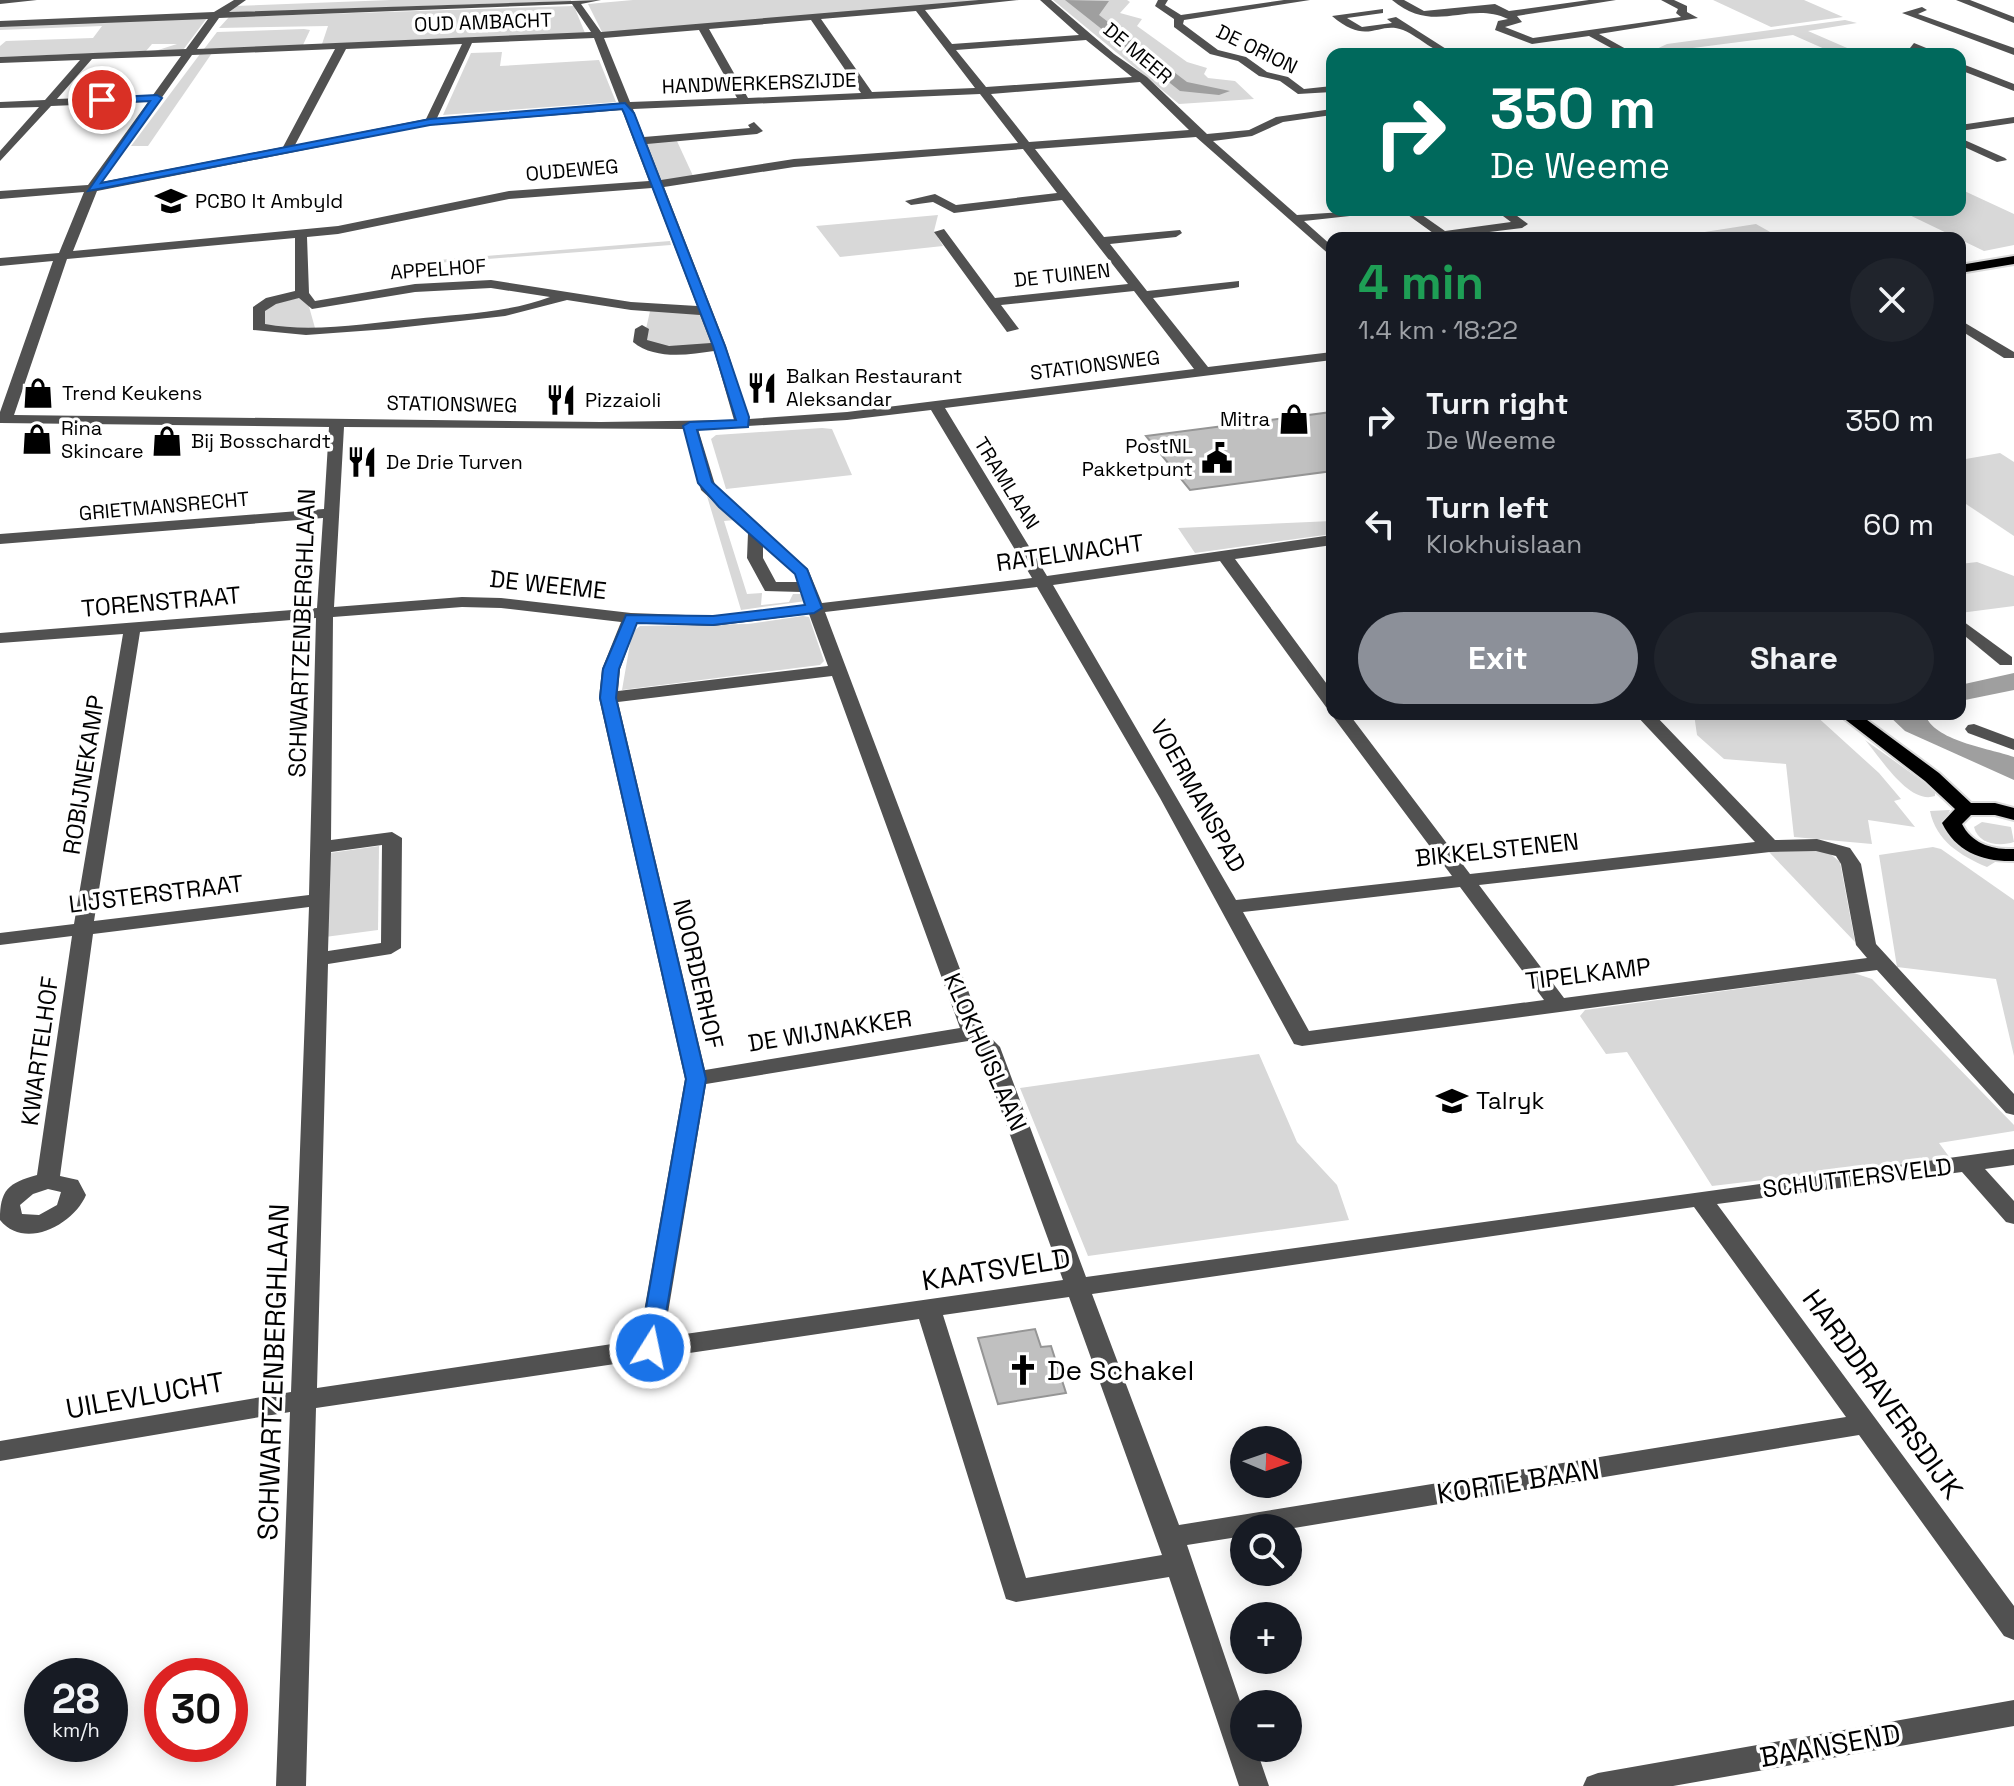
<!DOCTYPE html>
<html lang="en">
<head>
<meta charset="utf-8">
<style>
	body { margin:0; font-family:"Space Grotesk",sans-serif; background:#20242c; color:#f1f3f6; height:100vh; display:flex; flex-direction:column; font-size:30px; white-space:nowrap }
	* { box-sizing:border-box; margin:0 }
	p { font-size:26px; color:#9ea1a6 }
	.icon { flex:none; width:44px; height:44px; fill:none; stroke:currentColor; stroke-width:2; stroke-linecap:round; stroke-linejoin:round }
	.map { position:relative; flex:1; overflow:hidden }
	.drawer { position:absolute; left:1326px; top:232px; width:640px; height:488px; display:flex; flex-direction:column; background:#171b24; border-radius:16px; box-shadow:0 4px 20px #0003 }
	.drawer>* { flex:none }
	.guide { position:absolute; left:1326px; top:48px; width:640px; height:168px; border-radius:16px; box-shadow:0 4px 20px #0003; background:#00695c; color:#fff; overflow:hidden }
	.needle { width:52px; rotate:92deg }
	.tools { position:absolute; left:1230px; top:1426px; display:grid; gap:16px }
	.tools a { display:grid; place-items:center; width:72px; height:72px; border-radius:50%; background:#171b24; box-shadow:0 4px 20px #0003; font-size:40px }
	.speed { position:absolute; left:24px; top:1658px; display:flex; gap:16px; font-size:40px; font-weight:700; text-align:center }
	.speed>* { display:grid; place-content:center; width:104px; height:104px; border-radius:50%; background:#171b24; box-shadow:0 4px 20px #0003; line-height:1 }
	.speed small { font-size:20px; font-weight:400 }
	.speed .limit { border:12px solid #d22; background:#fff; color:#111 }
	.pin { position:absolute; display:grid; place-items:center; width:68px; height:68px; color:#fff; margin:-34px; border:4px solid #fff; border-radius:50%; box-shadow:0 2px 8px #0007 }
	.me { position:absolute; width:88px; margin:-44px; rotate:10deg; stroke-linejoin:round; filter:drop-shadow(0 0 6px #0008) }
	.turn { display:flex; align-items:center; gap:28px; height:168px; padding:0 32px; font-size:36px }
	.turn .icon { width:104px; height:104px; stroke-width:2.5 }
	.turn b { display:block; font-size:56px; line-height:68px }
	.round { display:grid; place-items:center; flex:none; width:84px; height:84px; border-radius:42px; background:#20242c }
	.headline { display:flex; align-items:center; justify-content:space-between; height:136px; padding:0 32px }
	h1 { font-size:48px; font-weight:800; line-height:60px; color:#1e9e55 }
	.primary-button { display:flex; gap:16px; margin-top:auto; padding:16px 32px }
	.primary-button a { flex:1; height:92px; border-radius:48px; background:#8c9099; color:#fff; font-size:32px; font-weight:800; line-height:92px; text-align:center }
	.primary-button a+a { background:#20242c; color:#f1f3f6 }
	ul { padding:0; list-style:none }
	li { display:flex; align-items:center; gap:24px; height:104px; padding:0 32px }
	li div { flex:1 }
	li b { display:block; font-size:30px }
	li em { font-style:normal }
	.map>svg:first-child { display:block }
</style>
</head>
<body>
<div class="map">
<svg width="2014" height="1786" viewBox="0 0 2014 1786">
	<rect width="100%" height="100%" fill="#fff"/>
	<g fill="#d8d8d8">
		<polygon points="391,0 571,0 571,1 221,13 234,6"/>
		<polygon points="633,0 1005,0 603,34 588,4"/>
		<polygon points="1053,0 1127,0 1130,2 1120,13 1142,19 1137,26 1187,62 1207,68 1204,74 1208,78 1235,81 1254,99 1179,104"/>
		<polygon points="1713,0 1804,0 1843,17 1771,27"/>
		<polygon points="574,6 585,33 322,44 328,26 219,28 229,17"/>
		<polygon points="207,18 183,50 155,51 177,44 152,44 146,51 0,57 0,46 6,41 93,38 102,26 0,30 0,25"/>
		<polygon points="1845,20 1857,23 1808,31 1861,54 1836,54 1793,35 1646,54 1667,44"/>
		<polygon points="304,29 310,30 303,45 204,49 217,32"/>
		<polygon points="502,52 500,66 599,60 616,102 443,115 471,53"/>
		<polygon points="212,53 148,146 131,146 200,54"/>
		<polygon points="676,139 694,178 660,182 646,142"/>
		<polygon points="1960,189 2014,214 2014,245 1984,251 1899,210 1960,210"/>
		<polygon points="938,215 934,231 943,246 840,257 816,226"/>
		<polygon points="1756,224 1781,238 1666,238"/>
		<polygon points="670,241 671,245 436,263 438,260"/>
		<polygon points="306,296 315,328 303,331 263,325 264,310 273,304"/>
		<path d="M650,311L701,312L714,345C692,347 662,355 644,338Z"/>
		<polygon points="822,428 832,429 852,475 726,489 711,439 716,435"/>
		<polygon points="2000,453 2014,462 2014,536 1960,500 1960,460"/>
		<polygon points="707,496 735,520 724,521 747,594 762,593 761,605 789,602 793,594 804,594 806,601 741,610"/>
		<polygon points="1332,521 1332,534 1195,553 1178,528"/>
		<polygon points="1977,562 2014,576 2014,606 1960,613 1960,564"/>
		<polygon points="803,616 809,617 824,661 820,665 622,690 632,632 640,626 748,624"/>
		<polygon points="1694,714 1814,714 1879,773 1901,799 1894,801 1915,827 1868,820 1872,844 1794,837 1786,764 1724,759 1697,735"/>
		<path d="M1865,740L1935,790V796C1909,805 1881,758 1865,740Z"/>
		<path d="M1950,810L1944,822L2000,859L1987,867C1961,856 1936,841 1930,811Z"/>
		<path d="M1982,822L2011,827L2014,842C1999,847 1978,844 1974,827Z"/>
		<polygon points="379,846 378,930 325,937 330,853"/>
		<polygon points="1933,847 1941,849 2014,900 2014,1056 1996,979 1897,967 1879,855"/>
		<polygon points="1796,849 1828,852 1840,862 1855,942 1769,852"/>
		<polygon points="1854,973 1872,979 2014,1125 2014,1131 1939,1143 1950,1158 1712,1186 1627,1052 1606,1054 1580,1016 1585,1010"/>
		<polygon points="1259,1054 1297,1142 1337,1185 1349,1220 1088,1256 1020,1088"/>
	</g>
	<g fill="#9f9f9f">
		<polygon points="1065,0 1109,1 1099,15 1187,82 1230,91 1219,95 1180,91"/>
		<polygon points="2014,673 2014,690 1960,701 1960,685"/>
		<path d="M1887,714H1925C1933,741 1989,748 2014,757V780L1905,731Z"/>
	</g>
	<g fill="#c0c0c0" stroke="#959595" stroke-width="2">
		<polygon points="1332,412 1332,471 1190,490 1146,436"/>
		<polygon points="1035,1329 1041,1347 1051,1346 1066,1393 998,1404 978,1338"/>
	</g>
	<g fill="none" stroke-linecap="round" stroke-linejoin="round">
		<defs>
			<g id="major">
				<polygon points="2014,256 2014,264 1960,273 1960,265"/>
				<path d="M1838,714H1859L1939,773L1971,803H1995L2014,808V820L1995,815H1971L1962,824C1972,844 1993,850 2014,849V861C1983,862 1956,852 1942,823L1955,809L1925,781Z"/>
			</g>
		</defs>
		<use href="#major" stroke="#dbdbdb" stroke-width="4"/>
		<g fill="#515151" fill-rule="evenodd">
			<polygon points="0,0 37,0 0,4"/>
			<path d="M234,0H246L229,12L601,0L581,4L601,32L979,0H1019L925,10L952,44L1079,35L1040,0H1051L1114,54L1147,77L1207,134L1249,130L1276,117L1332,109V115L1283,122L1252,136L1213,141L1297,215L1374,210L1368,214L1304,221L1332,246V257L1196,137L1035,149L1104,237L1180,230L1182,233L1176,237L1110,244L1147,291L1239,281V287L1234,288L1153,298L1208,367L1332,352V360L945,408L1047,576L1332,535V545L1235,559L1332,691V708L1326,707L1220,561L1053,585L1236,900L1452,876L1334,718L1331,714L1332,713L1349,714L1470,874L1755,842L1635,714H1654L1775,840L1817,839L1850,848L1861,864L1876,944L2014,1094V1115L2006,1113L1877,970L1302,1046L1294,1044L1160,798L1037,587L825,612L983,1030L1000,1047L1086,1277L2014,1149V1165L1985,1169L2014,1201V1224L2006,1222L1962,1172L1717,1204L2014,1606V1640L2004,1636L1859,1435L1288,1529L1244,1528V1536L1187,1545L1244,1713V1748H1256L1269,1786H1239L1169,1577L1016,1602L1006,1599L919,1319L316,1408L306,1786H276L290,1412L0,1461V1441L291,1392L309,907L93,934L60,1176L78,1180L86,1195C74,1224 25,1251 0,1220C0,1190 8,1183 37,1175L72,936L0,945V933L74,924L123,634L0,643V633L317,608L323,518L0,544V534L324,509L329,427L0,423V412L53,261L0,266V258L59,253L84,192L0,199V191L88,185L148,102L51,106L0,161V151L39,107L0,108V102L45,100L80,60L0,63V57L186,49L208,19L0,27V21L214,12ZM572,4L591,32L197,49L219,18ZM916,11L975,88L872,92L821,19ZM811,20L861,93L748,98L709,29ZM699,30L737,98L630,102L604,38ZM594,38L619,103L437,118L472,43ZM1086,40L1132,77L986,87L956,50ZM462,44L426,119L295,145L346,49ZM335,49L283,147L102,182L192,55ZM181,56L153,95L57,99L92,59ZM1140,82L1189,130L1029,142L991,94ZM980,94L1018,143L794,159L661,180L647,144L757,134L763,131L754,122L748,125L750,128L644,137L633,109ZM622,110L649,181L509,191L338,226L73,251L97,191L430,125ZM1023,149L1057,193L956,205L935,194L905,201L911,205L933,202L954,213L1062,200L1128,284L995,298L944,229L934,232L1007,332L1019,329L1001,305L1134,291L1194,369L847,412L749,419L726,346L664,187L794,167ZM652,188L697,306L631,302L491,280L415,284L315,301L309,293L307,237L338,234L509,199ZM295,238V291L266,298L253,307V330L306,335L388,329L505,316L567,300L631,310L700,315L711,343L669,346L647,340L649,329L642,325L635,329L633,342C655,360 688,355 714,351L734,420L601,422L14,415L67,259ZM491,288L550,297C508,313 459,314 414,319C366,323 313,333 265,324V311L276,304L299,298L312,309L415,292ZM931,410L1032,578L822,603L808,569L716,488L698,429L847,420ZM344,427L684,429L701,490L748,533L747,558L765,591L801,592L806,605L713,616L631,613L501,598L462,597L334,607ZM763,546L795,574L797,582H776L763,558ZM462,607L501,608L621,622L602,669L599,698L685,1079L639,1340L317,1388L328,964L391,954L401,948L402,838L392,832L331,840L333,617ZM809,614L828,666L618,691L620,669L637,623L713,626ZM316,618L309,895L94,921L140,632ZM832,676L960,1028L705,1070L618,702ZM382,845L381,943L328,951L331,852ZM1816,851L1836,856L1841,864L1856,945L1867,958L1564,998L1479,885L1770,852ZM1460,887L1544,1000L1309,1031L1243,912ZM968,1041L979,1050L1063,1280L664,1337L706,1084ZM48,1189L61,1192L57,1205L39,1215L22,1214L20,1205L33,1194ZM1694,1207L1846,1417L1179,1525L1092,1294ZM1069,1297L1162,1555L1026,1578L943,1315Z"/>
			<polygon points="1158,0 1168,0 1165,5 1181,15 1284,0 1310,0 1184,20 1183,24 1218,50 1246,57 1267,72 1288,77 1304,89 1332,86 1332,92 1298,94 1280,81 1259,76 1238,61 1210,54 1174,27 1174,19 1155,6"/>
			<path d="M1392,0H1404L1424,11L1495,4L1509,11L1589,0H1616L1517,16L1522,22L1505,27L1533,38L1681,17L1676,13L1678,9L1661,0H1674L1687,6V12L1698,18L1599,34L1635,54H1622L1589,36L1532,44L1495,30L1498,21L1508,19C1467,0 1435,36 1392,0Z"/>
			<polygon points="1956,0 1970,0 2014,17 2014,23"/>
			<polygon points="1922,7 1927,10 1918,14 2014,48 2014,55 1902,13"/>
			<path d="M1383,9V13L1347,18L1362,27L1392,23L1387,19L1396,17L1454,54C1433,54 1422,38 1403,30C1378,20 1368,47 1332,16Z"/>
			<polygon points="1914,43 1936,52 1937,54 1923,54 1910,48"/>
			<polygon points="1960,63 2014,84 2014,91 1960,70"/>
			<polygon points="2014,117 2014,123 1960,131 1960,125"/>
			<polygon points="1960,138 2005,158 2007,160 1997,162 1960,145"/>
			<polygon points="1401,210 1415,210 1445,231 1511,222 1495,210 1509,210 1528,224 1522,228 1440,238"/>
			<polygon points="1960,320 2014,352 2014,358 2004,358 1960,330"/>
			<polygon points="1960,619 2012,657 2012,665 2000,665 1960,632"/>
			<polygon points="1974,724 2014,739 2014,750 1968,733 1965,729 1968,725"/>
			<polygon points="2014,1700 2014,1726 1673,1786 1583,1786 1587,1777 1598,1773"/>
		</g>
		<use href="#major" fill="#000" fill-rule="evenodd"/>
	</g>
	<polygon fill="#1a73e8" stroke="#114b97" stroke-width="2" points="157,95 162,98 101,183 430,119 625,103 634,113 725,346 749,417 748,427 697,430 712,482 807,569 822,608 814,613 713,625 637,623 619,669 616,698 706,1079 659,1354 642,1354 639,1348 686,1079 600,698 603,669 626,615 713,616 805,605 795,574 719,507 698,483 683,426 690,422 736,420 735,417 713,346 624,113 622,109 430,125 88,191 150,101 102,103 98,98"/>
	<defs>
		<symbol id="school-bare" viewBox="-9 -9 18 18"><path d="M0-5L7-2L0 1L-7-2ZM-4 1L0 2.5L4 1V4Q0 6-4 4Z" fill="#000" stroke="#fff" stroke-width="2.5" paint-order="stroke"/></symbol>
		<symbol id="restaurant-bare" viewBox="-9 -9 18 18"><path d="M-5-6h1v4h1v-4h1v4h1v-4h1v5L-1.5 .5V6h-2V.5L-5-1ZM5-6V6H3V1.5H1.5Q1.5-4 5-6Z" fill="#000" stroke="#fff" stroke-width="2.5" paint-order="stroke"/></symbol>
		<symbol id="shop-bare" viewBox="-9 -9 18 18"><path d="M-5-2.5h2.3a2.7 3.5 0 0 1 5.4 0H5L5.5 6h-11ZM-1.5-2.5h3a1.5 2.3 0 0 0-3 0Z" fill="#000" stroke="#fff" stroke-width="2.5" paint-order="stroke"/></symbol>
		<symbol id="civic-bare" viewBox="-9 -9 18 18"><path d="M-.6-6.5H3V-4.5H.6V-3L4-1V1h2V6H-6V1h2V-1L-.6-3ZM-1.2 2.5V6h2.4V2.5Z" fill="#000" stroke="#fff" stroke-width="2.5" paint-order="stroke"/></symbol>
		<symbol id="church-bare" viewBox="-9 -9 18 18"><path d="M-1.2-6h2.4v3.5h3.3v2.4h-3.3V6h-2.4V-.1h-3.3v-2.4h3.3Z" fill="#000" stroke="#fff" stroke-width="2.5" paint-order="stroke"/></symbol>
	</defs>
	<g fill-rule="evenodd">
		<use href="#school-bare" x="149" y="179" width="44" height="44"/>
		<use href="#restaurant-bare" x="740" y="366" width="44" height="44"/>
		<use href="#shop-bare" x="16" y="371" width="44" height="44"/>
		<use href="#restaurant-bare" x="539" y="378" width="44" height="44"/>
		<use href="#shop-bare" x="1272" y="397" width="44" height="44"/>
		<use href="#shop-bare" x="15" y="417" width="44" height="44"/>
		<use href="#shop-bare" x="145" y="419" width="44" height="44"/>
		<use href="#civic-bare" x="1195" y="436" width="44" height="44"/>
		<use href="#restaurant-bare" x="340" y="440" width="44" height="44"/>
		<use href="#school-bare" x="1430" y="1079" width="44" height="44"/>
		<use href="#church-bare" x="1001" y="1348" width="44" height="44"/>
	</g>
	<g text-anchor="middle" stroke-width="7" stroke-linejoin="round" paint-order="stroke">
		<g font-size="20" fill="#000" stroke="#fff">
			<text transform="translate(483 22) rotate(-2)" y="7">OUD AMBACHT</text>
			<text transform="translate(1257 49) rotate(26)" y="7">DE ORION</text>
			<text transform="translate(1138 53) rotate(40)" y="7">DE MEER</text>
			<text transform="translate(759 83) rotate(-2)" y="7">HANDWERKERSZIJDE</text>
			<text transform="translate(572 170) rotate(-5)" y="7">OUDEWEG</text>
			<text transform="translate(438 269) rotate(-4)" y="7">APPELHOF</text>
			<text transform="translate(1062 275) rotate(-6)" y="7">DE TUINEN</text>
			<text transform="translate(1095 365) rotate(-7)" y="7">STATIONSWEG</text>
			<text transform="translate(452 404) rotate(1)" y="7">STATIONSWEG</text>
			<text transform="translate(1007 483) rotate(58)" y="7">TRAMLAAN</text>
			<text transform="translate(164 506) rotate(-5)" y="7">GRIETMANSRECHT</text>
		</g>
		<g font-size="20" fill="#000" stroke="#fff" text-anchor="start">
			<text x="195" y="208">PCBO It Ambyld</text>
			<text x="786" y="383">Balkan Restaurant<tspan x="786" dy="23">Aleksandar</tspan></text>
			<text x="62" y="400">Trend Keukens</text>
			<text x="585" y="407">Pizzaioli</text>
			<text x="1270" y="426" text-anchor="end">Mitra</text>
			<text x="61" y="435">Rina<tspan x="61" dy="23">Skincare</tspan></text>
			<text x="191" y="448">Bij Bosschardt</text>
			<text x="1193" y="453" text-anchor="end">PostNL<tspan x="1193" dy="23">Pakketpunt</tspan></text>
			<text x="386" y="469">De Drie Turven</text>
		</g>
		<g font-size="24" fill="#000" stroke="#fff">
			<text transform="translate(1070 553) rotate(-8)" y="8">RATELWACHT</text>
			<text transform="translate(548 585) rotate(6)" y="8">DE WEEME</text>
			<text transform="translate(161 602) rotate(-5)" y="8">TORENSTRAAT</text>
			<text transform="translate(302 633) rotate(-88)" y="8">SCHWARTZENBERGHLAAN</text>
			<text transform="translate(84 775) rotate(-81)" y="8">ROBIJNEKAMP</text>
			<text transform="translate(1198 796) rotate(61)" y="8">VOERMANSPAD</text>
			<text transform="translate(1497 850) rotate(-6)" y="8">BIKKELSTENEN</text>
			<text transform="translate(156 894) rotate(-7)" y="8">LIJSTERSTRAAT</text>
			<text transform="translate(698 974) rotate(77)" y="8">NOORDERHOF</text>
			<text transform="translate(1588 974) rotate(-7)" y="8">TIPELKAMP</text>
			<text transform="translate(830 1031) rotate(-9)" y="8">DE WIJNAKKER</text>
			<text transform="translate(40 1051) rotate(-82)" y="8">KWARTELHOF</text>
			<text transform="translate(985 1052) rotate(66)" y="8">KLOKHUISLAAN</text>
			<text transform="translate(1857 1178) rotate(-7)" y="8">SCHUTTERSVELD</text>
		</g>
		<g font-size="24" fill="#000" stroke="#fff" text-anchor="start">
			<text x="1476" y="1109">Talryk</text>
		</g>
		<g font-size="28" fill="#000" stroke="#fff">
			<text transform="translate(996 1269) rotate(-9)" y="10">KAATSVELD</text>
			<text transform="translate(273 1372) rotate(-88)" y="10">SCHWARTZENBERGHLAAN</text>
			<text transform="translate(1883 1394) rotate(54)" y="10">HARDDRAVERSDIJK</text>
			<text transform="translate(145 1395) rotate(-10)" y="10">UILEVLUCHT</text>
			<text transform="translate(1518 1481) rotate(-9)" y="10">KORTE BAAN</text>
			<text transform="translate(1830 1745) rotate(-10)" y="10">BAANSEND</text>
		</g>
		<g font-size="28" fill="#000" stroke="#fff" text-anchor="start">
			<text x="1047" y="1380">De Schakel</text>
		</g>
	</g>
</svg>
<div class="tools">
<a><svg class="needle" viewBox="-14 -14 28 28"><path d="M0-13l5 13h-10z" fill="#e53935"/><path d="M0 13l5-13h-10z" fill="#9ea1a6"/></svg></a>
<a><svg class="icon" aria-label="search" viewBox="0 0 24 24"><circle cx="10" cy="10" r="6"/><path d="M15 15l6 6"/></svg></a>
<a>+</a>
<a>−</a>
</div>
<div class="speed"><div>28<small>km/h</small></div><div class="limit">30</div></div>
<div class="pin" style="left:102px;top:100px;background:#d93025"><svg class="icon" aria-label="arrive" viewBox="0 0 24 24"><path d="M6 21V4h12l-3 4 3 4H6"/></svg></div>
<svg class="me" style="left:650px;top:1348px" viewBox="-20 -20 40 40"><circle r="17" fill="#1a73e8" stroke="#fff" stroke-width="3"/><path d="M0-11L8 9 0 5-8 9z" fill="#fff"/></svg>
<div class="guide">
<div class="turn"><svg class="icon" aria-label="right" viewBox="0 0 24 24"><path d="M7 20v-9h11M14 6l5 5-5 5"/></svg><div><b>350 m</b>De Weeme</div></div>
</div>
<section class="drawer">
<div class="headline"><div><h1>4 min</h1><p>1.4 km · 18:22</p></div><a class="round"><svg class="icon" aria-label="close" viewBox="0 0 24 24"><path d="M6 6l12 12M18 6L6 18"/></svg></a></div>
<ul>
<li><svg class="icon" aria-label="right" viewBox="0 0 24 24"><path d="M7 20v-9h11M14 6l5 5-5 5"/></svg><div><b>Turn right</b><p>De Weeme</p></div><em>350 m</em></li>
<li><svg class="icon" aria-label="left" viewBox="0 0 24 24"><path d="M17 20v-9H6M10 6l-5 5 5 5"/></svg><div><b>Turn left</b><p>Klokhuislaan</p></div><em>60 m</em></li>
</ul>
<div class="primary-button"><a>Exit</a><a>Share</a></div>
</section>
</div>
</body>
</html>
